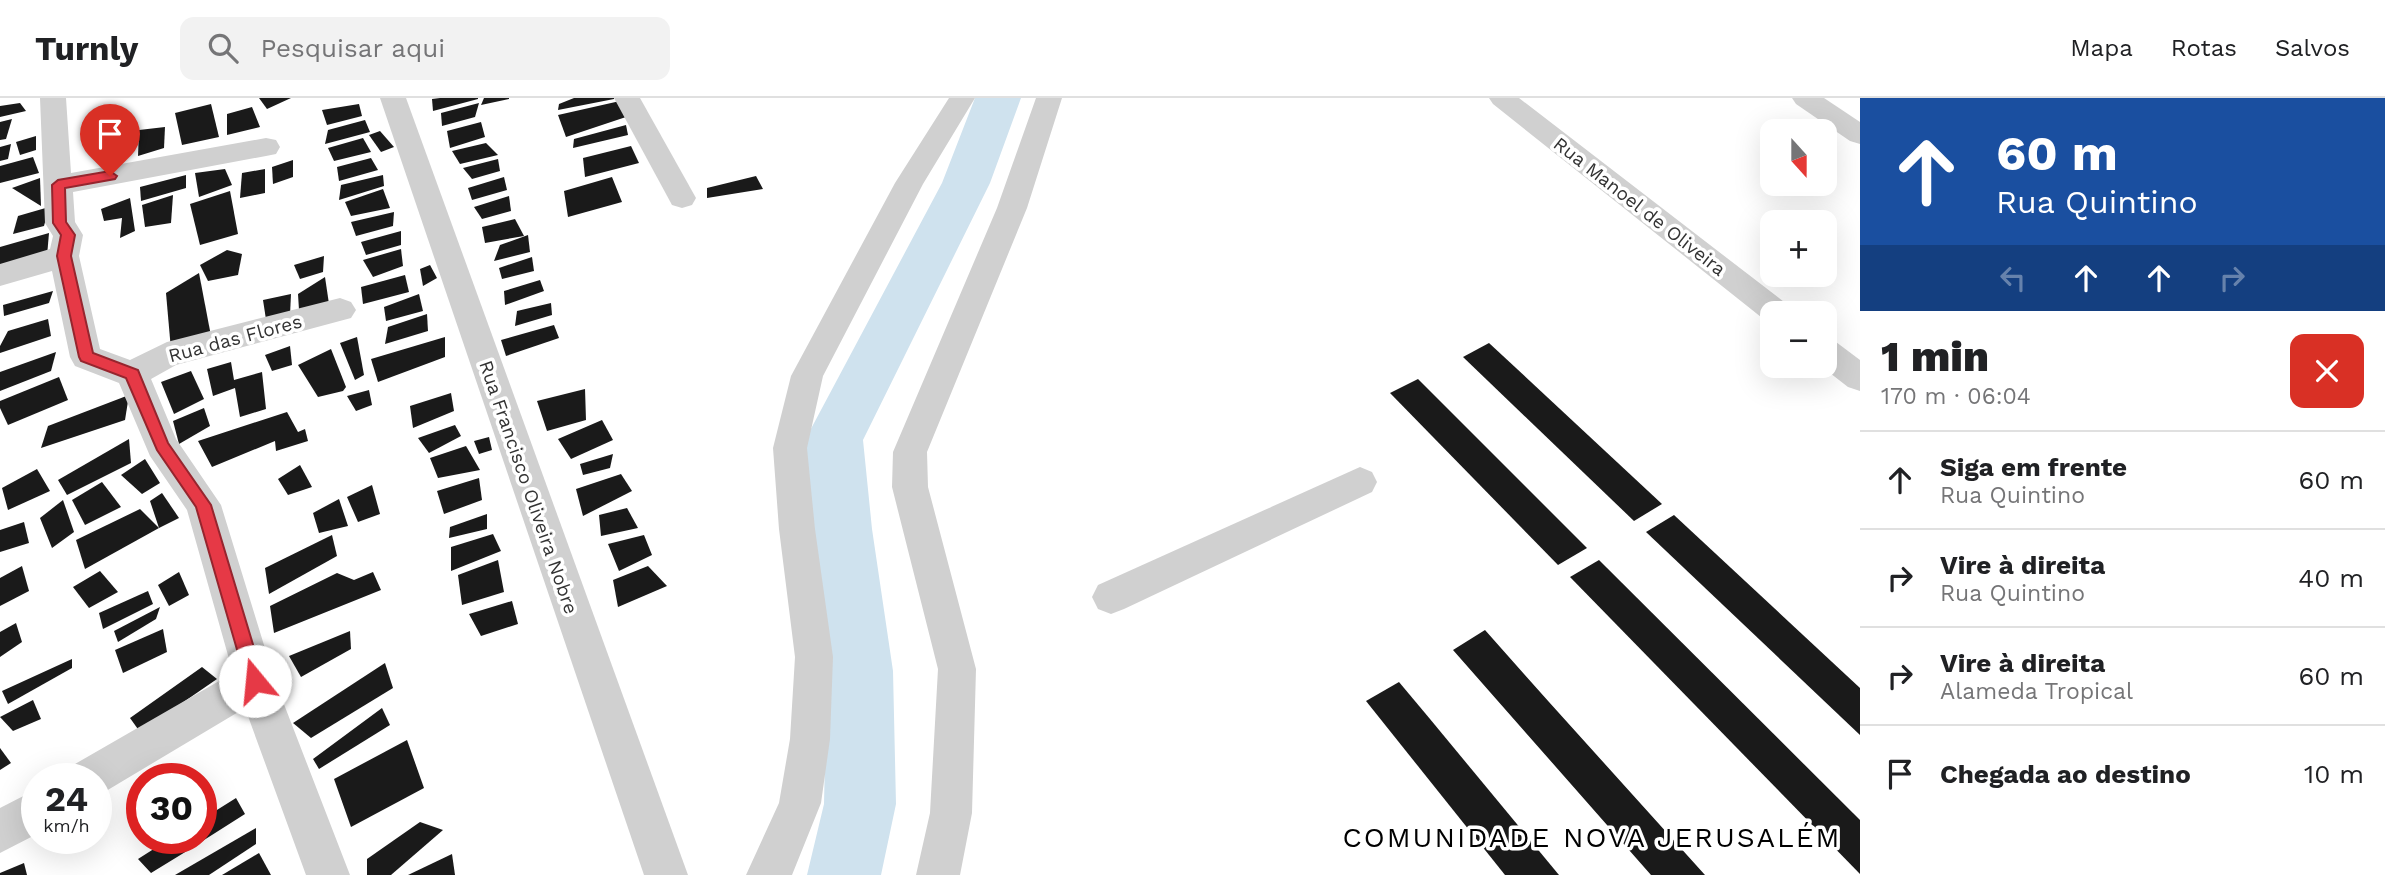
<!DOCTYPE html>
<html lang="pt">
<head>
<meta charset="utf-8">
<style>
	body { margin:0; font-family:"Work Sans",sans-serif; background:#f2f2f2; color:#202124; height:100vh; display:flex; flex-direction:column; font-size:26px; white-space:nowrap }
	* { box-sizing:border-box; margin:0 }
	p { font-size:23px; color:#757577 }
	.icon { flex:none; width:38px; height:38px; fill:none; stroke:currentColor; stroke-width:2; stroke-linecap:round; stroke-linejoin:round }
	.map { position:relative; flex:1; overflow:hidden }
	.side { display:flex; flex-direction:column; background:#fff; width:525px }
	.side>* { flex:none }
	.guide { background:#1a4fa0; color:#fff; overflow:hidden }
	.needle { width:46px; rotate:159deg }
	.tools { position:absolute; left:1760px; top:21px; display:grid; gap:14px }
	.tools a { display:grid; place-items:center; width:77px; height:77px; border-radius:14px; background:#fff; box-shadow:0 7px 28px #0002; font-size:35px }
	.speed { position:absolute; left:21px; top:665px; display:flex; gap:14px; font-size:35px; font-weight:700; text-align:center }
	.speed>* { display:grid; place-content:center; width:91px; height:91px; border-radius:50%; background:#fff; box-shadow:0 7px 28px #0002; line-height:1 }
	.speed small { font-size:18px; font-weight:400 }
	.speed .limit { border:10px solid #d22; background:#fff; color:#111 }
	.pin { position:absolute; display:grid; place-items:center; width:60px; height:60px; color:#fff; margin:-72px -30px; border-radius:50% 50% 50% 0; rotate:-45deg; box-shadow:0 0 7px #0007 }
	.pin .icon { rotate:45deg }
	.me { position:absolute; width:77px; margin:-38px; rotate:343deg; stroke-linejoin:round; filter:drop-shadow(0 0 5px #0008) }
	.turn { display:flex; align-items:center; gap:24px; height:147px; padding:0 21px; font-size:32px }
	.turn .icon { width:91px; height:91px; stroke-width:2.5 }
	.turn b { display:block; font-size:49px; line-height:60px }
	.lanes { display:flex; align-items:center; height:66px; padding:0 21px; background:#0003; justify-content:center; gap:35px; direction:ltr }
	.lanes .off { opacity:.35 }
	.round { display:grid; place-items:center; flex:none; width:74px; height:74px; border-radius:14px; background:#f2f2f2 }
	.overview { display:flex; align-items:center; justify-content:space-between; height:119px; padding:0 21px }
	h1 { font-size:42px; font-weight:800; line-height:52px }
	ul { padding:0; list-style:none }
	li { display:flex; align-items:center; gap:21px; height:98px; padding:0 21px; border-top:2px solid #e0e0e0 }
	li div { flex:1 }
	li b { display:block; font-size:26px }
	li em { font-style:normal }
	header { display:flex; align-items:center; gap:42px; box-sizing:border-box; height:98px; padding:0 35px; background:#fff; border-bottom:2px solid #e0e0e0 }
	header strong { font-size:33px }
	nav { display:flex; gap:38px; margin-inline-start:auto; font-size:24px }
	.search { width:490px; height:63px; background:#f2f2f2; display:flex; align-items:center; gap:18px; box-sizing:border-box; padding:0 24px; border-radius:14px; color:#757577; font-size:26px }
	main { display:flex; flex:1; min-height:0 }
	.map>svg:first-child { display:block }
</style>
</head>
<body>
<header>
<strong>Turnly</strong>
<div class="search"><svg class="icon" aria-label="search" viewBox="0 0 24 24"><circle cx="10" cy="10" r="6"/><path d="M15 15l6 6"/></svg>Pesquisar aqui</div>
<nav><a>Mapa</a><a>Rotas</a><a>Salvos</a></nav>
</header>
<main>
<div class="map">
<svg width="1860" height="777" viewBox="0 0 1860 777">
	<rect width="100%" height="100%" fill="#fff"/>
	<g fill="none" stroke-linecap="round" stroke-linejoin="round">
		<polygon fill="#cfe2ee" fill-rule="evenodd" points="975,0 1021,0 990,85 863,342 872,431 893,573 896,706 881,777 807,777 824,706 827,573 810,431 805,342 942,85"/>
	</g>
	<g fill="#1a1a1a">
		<polygon points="259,0 291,0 267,11"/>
		<polygon points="440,0 478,0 478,1 433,13 432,1"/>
		<polygon points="484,0 509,0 509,1 481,7"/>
		<polygon points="574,0 614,0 614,1 558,12 559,6"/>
		<polygon points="620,3 629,18 566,39 558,17"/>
		<polygon points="20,5 26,13 0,19 0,8"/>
		<polygon points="479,5 475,19 442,28 441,15"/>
		<polygon points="211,6 219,39 182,47 175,15"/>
		<polygon points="359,6 362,18 327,27 322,12"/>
		<polygon points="252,9 260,29 227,37 227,16"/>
		<polygon points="12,21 6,41 0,42 0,24"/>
		<polygon points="365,22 370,34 325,46 328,32"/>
		<polygon points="481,24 485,39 450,50 447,33"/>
		<polygon points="626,27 628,37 573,50 574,41"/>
		<polygon points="165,29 164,50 138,58 139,32"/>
		<polygon points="380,33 394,49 381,54 369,37"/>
		<polygon points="36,38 36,52 20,57 16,44"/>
		<polygon points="363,40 371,54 334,63 328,50"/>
		<polygon points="486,45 498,57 460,66 452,53"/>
		<polygon points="11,46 8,61 0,63 0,49"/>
		<polygon points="631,48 639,65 585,79 583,60"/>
		<polygon points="33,59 39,75 0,85 0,68"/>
		<polygon points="371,60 378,72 339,83 337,69"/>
		<polygon points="498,61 500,73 472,81 463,70"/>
		<polygon points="293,62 293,79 273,86 272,69"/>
		<polygon points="225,71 232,87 199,99 195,75"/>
		<polygon points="265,71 265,95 240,100 242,75"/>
		<polygon points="186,77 186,90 141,103 140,89"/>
		<polygon points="383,77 384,88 339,102 341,87"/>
		<polygon points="756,78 763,91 707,100 707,90"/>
		<polygon points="504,79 507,92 472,102 468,90"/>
		<polygon points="612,79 622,104 568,119 564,93"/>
		<polygon points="40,80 41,108 12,90"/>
		<polygon points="383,91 390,110 351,118 345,104"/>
		<polygon points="230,93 238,136 200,147 190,106"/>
		<polygon points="173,97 171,125 145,129 142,107"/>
		<polygon points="509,98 511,113 482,121 474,109"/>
		<polygon points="130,100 135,133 120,140 122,120 104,123 101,111"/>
		<polygon points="49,109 44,128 13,136 18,118"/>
		<polygon points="394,114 393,128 356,138 351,124"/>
		<polygon points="515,121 524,138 485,145 482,129"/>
		<polygon points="401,133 401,147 366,157 361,144"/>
		<polygon points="49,135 47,158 0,172 0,149"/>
		<polygon points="528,137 530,154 494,163 500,147"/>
		<polygon points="401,151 403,168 373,179 363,162"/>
		<polygon points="227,152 242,156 238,177 208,183 200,167"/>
		<polygon points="324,158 323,174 300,181 294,167"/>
		<polygon points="532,159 534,173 502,181 499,170"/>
		<polygon points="430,167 437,180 423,188 420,171"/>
		<polygon points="199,175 211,238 171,252 166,195"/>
		<polygon points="405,177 409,194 363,206 361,189"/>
		<polygon points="325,179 329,206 299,212 298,196"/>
		<polygon points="540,182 544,193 505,207 504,193"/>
		<polygon points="53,193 49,205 4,218 3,207"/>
		<polygon points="291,196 290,217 267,228 263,202"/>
		<polygon points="419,196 423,213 386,223 384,209"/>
		<polygon points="551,205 552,217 515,228 517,213"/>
		<polygon points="427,216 428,233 385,246 388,229"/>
		<polygon points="48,221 51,238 0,255 0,248 8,233"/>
		<polygon points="554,227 559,240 506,258 501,242"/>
		<polygon points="357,239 364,277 355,282 340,245"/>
		<polygon points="445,239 445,259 378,284 371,261"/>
		<polygon points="1489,245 1516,270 1662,406 1634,423 1463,259"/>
		<polygon points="290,248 292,267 272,273 265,257"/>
		<polygon points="331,251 346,289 343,293 318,299 298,267"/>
		<polygon points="56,254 51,273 0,293 0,274"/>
		<polygon points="231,264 234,282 262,274 266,311 240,319 235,290 213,298 207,271"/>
		<polygon points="191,273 204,301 174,316 161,284"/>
		<polygon points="59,279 68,302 8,327 0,310 0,303"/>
		<polygon points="1418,281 1587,450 1558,467 1390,295"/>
		<polygon points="585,291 586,322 547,333 537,303"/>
		<polygon points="369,292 372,307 356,313 347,298"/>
		<polygon points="451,295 454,313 413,330 410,308"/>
		<polygon points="129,297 125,322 41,350 48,328"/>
		<polygon points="204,310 210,328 179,346 173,323"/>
		<polygon points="287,314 298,334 305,331 308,343 276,353 275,343 212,369 198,343"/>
		<polygon points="602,322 613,342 571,361 558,341"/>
		<polygon points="455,327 461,338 429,355 418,340"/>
		<polygon points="489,339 492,352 479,356 474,343"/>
		<polygon points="129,341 131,365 67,397 58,382"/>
		<polygon points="466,348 480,372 438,380 430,360"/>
		<polygon points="613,356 610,370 583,377 580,366"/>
		<polygon points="145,361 160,385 142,396 121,377"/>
		<polygon points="300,367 312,389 288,397 278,381"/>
		<polygon points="37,371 50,393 8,412 2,390"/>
		<polygon points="621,376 632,393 583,418 576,391"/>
		<polygon points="479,380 482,402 444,416 437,393"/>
		<polygon points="102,384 121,409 85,427 72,402"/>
		<polygon points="372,387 380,416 358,424 347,399"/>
		<polygon points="162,395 179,420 159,430 150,403"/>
		<polygon points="339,401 348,428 319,435 313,415"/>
		<polygon points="63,402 74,434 52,450 40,420"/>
		<polygon points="627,410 638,430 601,438 599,417"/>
		<polygon points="140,411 159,430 85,471 76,442"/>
		<polygon points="487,416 487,431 449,440 450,429"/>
		<polygon points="1674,417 1860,590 1860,637 1646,434"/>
		<polygon points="24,424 29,445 0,454 0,432"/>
		<polygon points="493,436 501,453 451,473 451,449"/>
		<polygon points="332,437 337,458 269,496 265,470"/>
		<polygon points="644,437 652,457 619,473 608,446"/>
		<polygon points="498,462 504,494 462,507 458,477"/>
		<polygon points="1599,462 1860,722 1860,776 1570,479"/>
		<polygon points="22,468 29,493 0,508 0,480"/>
		<polygon points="648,468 667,488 618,509 613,482"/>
		<polygon points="100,473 118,494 89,510 73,489"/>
		<polygon points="179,474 189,497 169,508 158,487"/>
		<polygon points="373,474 381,492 274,535 270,508 337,475 354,482"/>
		<polygon points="148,493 153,506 103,531 99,515"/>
		<polygon points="512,503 518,526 481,538 469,516"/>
		<polygon points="160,509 156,521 118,544 114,533"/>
		<polygon points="16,525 22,544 0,559 0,534"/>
		<polygon points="163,531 167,554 123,575 115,552"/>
		<polygon points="1485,532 1549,604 1705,777 1651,777 1453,552"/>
		<polygon points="350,533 351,551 301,579 289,558"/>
		<polygon points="72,561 72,570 8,606 2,593"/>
		<polygon points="385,565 393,590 311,640 293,625"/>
		<polygon points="202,569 217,581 140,634 130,620"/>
		<polygon points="1399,584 1430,621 1559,777 1505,777 1366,603"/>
		<polygon points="33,602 41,621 13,633 0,619"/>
		<polygon points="382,610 390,627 319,671 313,661"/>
		<polygon points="407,642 424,690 351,729 334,681"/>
		<polygon points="0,650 11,665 0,672"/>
		<polygon points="236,700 245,716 182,756 151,775 138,761 171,740 201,740 201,722"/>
		<polygon points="420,724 443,732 391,777 367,777 367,761"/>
		<polygon points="256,730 256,746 209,777 175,777"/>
		<polygon points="259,755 271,777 222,777"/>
		<polygon points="452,756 455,777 408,777"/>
		<polygon points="24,765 27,777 0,777 0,775"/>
	</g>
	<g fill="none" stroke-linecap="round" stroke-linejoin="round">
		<g fill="#d0d0d0" fill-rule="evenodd">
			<polygon points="40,0 66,0 71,75 266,40 276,42 280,49 276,56 266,58 73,94 75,124 83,137 79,158 100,251 130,262 167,244 340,200 351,204 356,212 351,220 176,267 151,281 176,341 221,407 275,583 350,777 306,777 245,610 96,699 96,681 69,681 75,666 233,575 187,412 150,358 119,285 75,268 70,259 52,173 0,188 0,166 50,151 53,138 45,125"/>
			<polygon points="380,0 406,0 688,777 644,777"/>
			<polygon points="614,0 640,0 696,100 692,107 682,110 672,107"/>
			<polygon points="949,0 975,0 923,86 823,278 807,350 815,431 833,559 830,641 821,705 792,777 746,777 779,705 790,641 795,559 779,431 773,350 791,278 895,85"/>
			<polygon points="1036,0 1062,0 1027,110 927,354 928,389 976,571 972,715 960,777 916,777 930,715 938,571 892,389 893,354 997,110"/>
			<polygon points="1489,0 1519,0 1788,207 1793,215 1773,215 1773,226 1766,223 1493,6"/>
			<polygon points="1792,0 1824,0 1860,24 1860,46 1850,43 1796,6"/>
			<polygon points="1825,241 1836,244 1860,262 1860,293 1848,289 1821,268 1825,268"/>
			<polygon points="1360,369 1372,374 1377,384 1372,394 1124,511 1111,516 1098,511 1092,499 1098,487"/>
			<polygon points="37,691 37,736 0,755 0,710"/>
		</g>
	</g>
	<polygon fill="#e63946" stroke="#96252e" stroke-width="2" points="110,73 117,78 115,81 65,90 66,124 75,137 71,158 93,255 138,272 168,345 211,407 264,583 262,589 255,591 249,589 246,583 196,409 157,352 126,280 81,263 79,259 57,158 61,137 53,125 52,87 58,82"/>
	<g text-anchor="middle" stroke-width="7" stroke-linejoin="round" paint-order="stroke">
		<g font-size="19" fill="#333" stroke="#fff">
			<text transform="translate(1640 108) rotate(38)" y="7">Rua Manoel de Oliveira</text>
			<text transform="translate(235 240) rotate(-15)" y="7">Rua das Flores</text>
			<text transform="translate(529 389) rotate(71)" y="7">Rua Francisco Oliveira Nobre</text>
		</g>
		<g font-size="28" letter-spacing="2" fill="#000" stroke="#fff">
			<text x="1592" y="749">COMUNIDADE NOVA JERUSALÉM</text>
		</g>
	</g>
</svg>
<div class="tools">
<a><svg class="needle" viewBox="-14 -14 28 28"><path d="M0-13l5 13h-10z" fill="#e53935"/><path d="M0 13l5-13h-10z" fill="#757577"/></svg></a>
<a>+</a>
<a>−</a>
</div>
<div class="speed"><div>24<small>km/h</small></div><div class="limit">30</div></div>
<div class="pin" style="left:110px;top:78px;background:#d93025"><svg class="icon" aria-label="arrive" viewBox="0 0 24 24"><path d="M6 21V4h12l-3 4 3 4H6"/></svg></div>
<svg class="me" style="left:255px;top:583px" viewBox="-20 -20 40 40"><circle r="19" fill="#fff"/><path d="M0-13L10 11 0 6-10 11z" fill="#e63946"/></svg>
</div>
<section class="side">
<div class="guide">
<div class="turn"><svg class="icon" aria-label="ahead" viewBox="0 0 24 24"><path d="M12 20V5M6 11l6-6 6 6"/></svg><div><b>60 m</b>Rua Quintino</div></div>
<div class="lanes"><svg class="icon off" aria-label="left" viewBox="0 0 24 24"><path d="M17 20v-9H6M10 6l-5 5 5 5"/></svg><svg class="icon" aria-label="ahead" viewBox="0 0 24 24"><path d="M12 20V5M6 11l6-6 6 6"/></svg><svg class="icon" aria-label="ahead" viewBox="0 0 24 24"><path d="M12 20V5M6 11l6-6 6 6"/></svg><svg class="icon off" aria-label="right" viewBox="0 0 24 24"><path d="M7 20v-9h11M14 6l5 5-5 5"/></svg></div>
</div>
<div class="overview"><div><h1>1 min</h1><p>170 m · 06:04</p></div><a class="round" style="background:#d93025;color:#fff"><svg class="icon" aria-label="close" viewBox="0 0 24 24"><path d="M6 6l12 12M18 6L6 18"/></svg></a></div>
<ul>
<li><svg class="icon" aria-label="ahead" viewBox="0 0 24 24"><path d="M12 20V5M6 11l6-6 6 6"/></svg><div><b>Siga em frente</b><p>Rua Quintino</p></div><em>60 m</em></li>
<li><svg class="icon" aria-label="right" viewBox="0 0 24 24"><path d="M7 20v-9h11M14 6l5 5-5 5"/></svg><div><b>Vire à direita</b><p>Rua Quintino</p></div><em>40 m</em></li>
<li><svg class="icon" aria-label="right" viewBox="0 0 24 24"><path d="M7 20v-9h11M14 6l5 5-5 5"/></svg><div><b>Vire à direita</b><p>Alameda Tropical</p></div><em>60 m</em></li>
<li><svg class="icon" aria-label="arrive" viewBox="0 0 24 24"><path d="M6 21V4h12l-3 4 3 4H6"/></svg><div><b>Chegada ao destino</b></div><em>10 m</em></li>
</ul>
</section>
</main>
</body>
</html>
